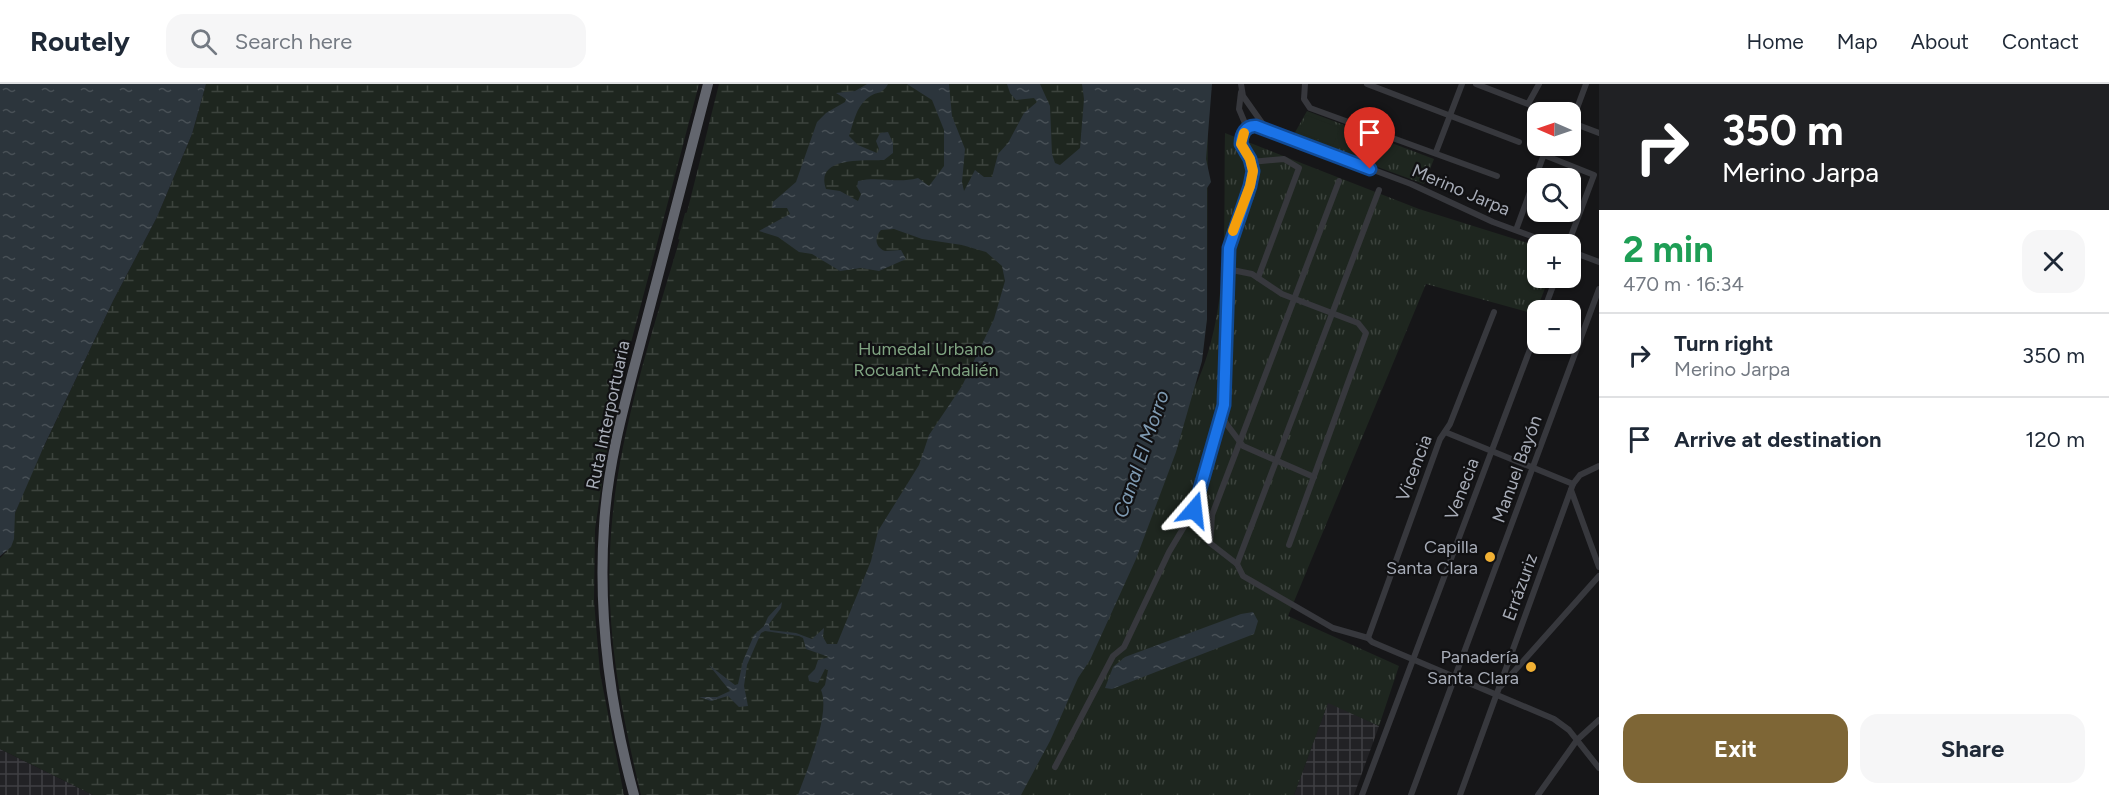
<!DOCTYPE html>
<html lang="en">
<head>
<meta charset="utf-8">
<style>
	body { margin:0; font-family:Figtree,sans-serif; background:#f6f6f7; color:#1f2937; height:100vh; display:flex; flex-direction:column; font-size:22px; white-space:nowrap }
	* { box-sizing:border-box; margin:0 }
	p { font-size:20px; color:#747a83 }
	.icon { flex:none; width:33px; height:33px; fill:none; stroke:currentColor; stroke-width:2; stroke-linecap:round; stroke-linejoin:round }
	.map { position:relative; flex:1; overflow:hidden }
	.panel { display:flex; flex-direction:column; background:#fff; width:510px }
	.panel>* { flex:none }
	.banner { background:#202124; color:#fff; overflow:hidden }
	.needle { width:39px; rotate:272deg }
	.fabs { position:absolute; left:1527px; top:18px; display:grid; gap:12px }
	.fabs a { display:grid; place-items:center; width:54px; height:54px; border-radius:12px; background:#fff; box-shadow:0 2px 4px #0004; font-size:30px }
	.pin { position:absolute; display:grid; place-items:center; width:51px; height:51px; color:#fff; margin:-62px -26px; border-radius:50% 50% 50% 0; rotate:-45deg; box-shadow:0 0 6px #0007 }
	.pin .icon { rotate:45deg }
	.me { position:absolute; width:66px; margin:-33px; rotate:17deg; stroke-linejoin:round; filter:drop-shadow(0 0 4px #0008) }
	.turn { display:flex; align-items:center; gap:21px; height:126px; padding:0 24px; font-size:27px }
	.turn .icon { width:78px; height:78px; stroke-width:2.5 }
	.turn b { display:block; font-size:42px; line-height:51px }
	.round { display:grid; place-items:center; flex:none; width:63px; height:63px; border-radius:18px; background:#f6f6f7 }
	.head { display:flex; align-items:center; justify-content:space-between; height:102px; padding:0 24px }
	h1 { font-size:36px; font-weight:700; line-height:45px; color:#1e9e55 }
	.button { display:flex; gap:12px; margin-top:auto; padding:12px 24px }
	.button a { flex:1; height:69px; border-radius:18px; background:#7e6636; color:#fff; font-size:24px; font-weight:700; line-height:69px; text-align:center }
	.button a+a { background:#f6f6f7; color:#1f2937 }
	ul { padding:0; list-style:none }
	li { display:flex; align-items:center; gap:18px; height:84px; padding:0 24px; border-top:2px solid #e0e1e3 }
	li div { flex:1 }
	li b { display:block; font-size:22px }
	li em { font-style:normal }
	header { display:flex; align-items:center; gap:36px; box-sizing:border-box; height:84px; padding:0 30px; background:#fff; border-bottom:2px solid #e0e1e3 }
	header strong { font-size:28px }
	nav { display:flex; gap:33px; margin-inline-start:auto; font-size:21px }
	.search { width:420px; height:54px; background:#f6f6f7; display:flex; align-items:center; gap:15px; box-sizing:border-box; padding:0 21px; border-radius:18px; color:#747a83; font-size:22px }
	main { display:flex; flex:1; min-height:0 }
	.map>svg:first-child { display:block }
</style>
</head>
<body>
<header>
<strong>Routely</strong>
<div class="search"><svg class="icon" aria-label="search" viewBox="0 0 24 24"><circle cx="10" cy="10" r="6"/><path d="M15 15l6 6"/></svg>Search here</div>
<nav><a>Home</a><a>Map</a><a>About</a><a>Contact</a></nav>
</header>
<main>
<div class="map">
<svg width="1599" height="711" viewBox="0 0 1599 711">
	<defs>
		<pattern id="industrial-grid" width="8" height="8" patternUnits="userSpaceOnUse" patternTransform="scale(1.5)"><rect width="8" height="8" fill="#222225"/><path d="M0 4h8M4 0v8" fill="none" stroke="#3f3f43"/></pattern>
		<pattern id="grass-tufts" width="24" height="20" patternUnits="userSpaceOnUse" patternTransform="scale(1.5)"><rect width="24" height="20" fill="#1e261f"/><path d="M3 7l-1-3M5 7V3M7 7l1-3M15 17l-1-3M17 17v-4M19 17l1-3" fill="none" stroke="#3c433d"/></pattern>
		<pattern id="wetland-marsh" width="20" height="14" patternUnits="userSpaceOnUse" patternTransform="scale(1.5)"><rect width="20" height="14" fill="#1e261f"/><path d="M1 5h8M5 5V1M11 12h8M15 12V8" fill="none" stroke="#3c433d"/></pattern>
		<pattern id="water-ripples" width="26" height="14" patternUnits="userSpaceOnUse" patternTransform="scale(1.5)"><rect width="26" height="14" fill="#2c353c"/><path d="M2 4q2-2 4 0t4 0M15 11q2-2 4 0t4 0" fill="none" stroke="#485056"/></pattern>
	</defs>
	<rect width="100%" height="100%" fill="#161618"/>
	<g fill="url(#industrial-grid)">
		<polygon points="1328,618 1379,642 1354,711 1294,711"/>
		<polygon points="0,665 93,711 0,711"/>
	</g>
	<g fill="url(#grass-tufts)">
		<polygon points="1307,27 1434,75 1424,100 1293,52"/>
		<path d="M1208,30L1207,234L1196,301C1231,223 1223,133 1225,49L1419,125L1537,162L1538,194H1549L1535,230L1426,200L1288,532L1399,582L1379,642L1328,619L1294,711H657L681,156L678,155L685,129Z"/>
	</g>
	<g fill="url(#wetland-marsh)">
		<polygon points="206,0 699,0 613,327 595,445 594,517 600,589 624,711 93,711 0,665 0,474 7,467 15,429 29,394 113,217 157,133 192,50"/>
		<path d="M719,0H1144L891,711H641C622,632 606,550 610,468C614,361 650,257 680,154C694,103 706,51 719,0Z"/>
	</g>
	<polygon fill="#1e261f" points="1306,31 1340,44 1333,61 1299,48"/>
	<g fill="url(#water-ripples)">
		<polygon points="0,0 206,0 192,50 157,133 113,217 44,362 15,429 14,455 11,463 0,472"/>
		<path d="M867,0H888C882,11 877,7 869,13C856,22 854,38 849,52L858,61L877,69L879,65L876,57L880,49L888,48L893,59V69L884,76C868,77 814,71 826,105L840,107L858,117L861,110L857,103L858,97C880,92 896,100 918,94L929,102L944,82V46L932,16L907,0H949L952,32L965,65L962,98L964,107L975,86L984,93H992L998,70L1008,59L1024,29L1037,18L1034,14L1016,16L1010,9L1007,0H1040L1050,22L1052,70L1055,79L1060,81L1080,64L1084,15L1082,0H1212L1206,75L1211,98L1207,104V235L1202,277L1176,368L1136,475L1090,576L1078,594L1050,657L1021,711H798C807,686 831,629 821,606L825,601L828,586L825,585L818,599L809,597L808,592L815,585L818,576L829,573L806,565L803,554L799,552L765,547L761,549L747,581L744,602L748,622L739,623L728,612L711,617L699,613H717L730,607L709,581L735,601L738,600L743,577L754,551L764,542L768,533L782,518L781,524L769,540L770,546L796,549L812,555L824,544L823,553L827,560H837L871,477L878,447L919,381L929,351L962,302L994,235L1005,197L1002,182L986,168L962,161L922,155L894,145L881,146C874,153 875,163 885,167L901,166L906,175L879,187L861,184L840,187L812,170L799,168L778,153L759,147L790,130L787,124H772L773,118L796,98L817,38L826,29L845,18L846,15L836,9L855,7Z"/>
		<polygon points="1253,528 1258,537 1254,550 1112,605 1105,604 1113,583 1125,573 1241,530"/>
	</g>
	<g fill="none" stroke-linecap="round" stroke-linejoin="round">
		<g stroke="#37383d" stroke-width="6">
			<polyline points="1241,0 1243,12 1267,46"/>
			<polyline points="1305,0 1304,15 1310,24 1497,92"/>
			<polyline points="1367,0 1519,58"/>
			<polyline points="1476,0 1528,20 1539,0"/>
			<polyline points="1586,0 1573,35 1578,41 1599,49"/>
			<polyline points="1241,8 1239,25 1247,44"/>
			<polyline points="1436,68 1462,0"/>
			<polyline points="1544,71 1594,91 1568,160"/>
			<polyline points="1251,78 1284,75 1299,84 1258,194"/>
			<polyline points="1339,97 1212,431 1210,459 1237,480 1243,492 1333,544 1368,554 1372,558 1554,635 1569,646 1599,684"/>
			<polyline points="1516,146 1547,62"/>
			<polyline points="1570,167 1599,178"/>
			<polyline points="1227,185 1252,190 1282,210 1358,239 1366,249 1289,461"/>
			<polyline points="1544,226 1556,194"/>
			<polyline points="1222,334 1243,362 1314,393"/>
			<polyline points="1445,348 1573,400"/>
			<polyline points="1571,406 1599,483"/>
			<polyline points="1237,480 1379,106"/>
			<polyline points="1368,554 1440,355 1450,340 1494,228"/>
			<polyline points="1501,602 1599,492"/>
			<polyline points="1055,683 1113,572 1124,563 1169,468 1194,426 1222,334 1226,299 1229,164 1250,102 1253,87 1250,75 1241,60 1247,44 1256,42 1411,100 1493,138 1553,160"/>
			<polyline points="1362,711 1538,244"/>
			<polyline points="1411,711 1599,205"/>
			<polyline points="1460,711 1573,400 1580,391 1599,382"/>
			<polyline points="1538,711 1577,656 1599,636"/>
		</g>
		<path stroke="#63666e" stroke-width="10" d="M634,711C610,623 598,533 604,442C608,373 628,308 645,242C666,161 687,81 708,0"/>
	</g>
	<g fill="none" stroke-linecap="round" stroke-linejoin="round">
		<defs>
			<path id="route" d="M1194,426L1224,321L1229,164L1250,102L1253,87L1250,75L1241,60C1241,50 1246,41 1256,42L1370,85"/>
		</defs>
		<use href="#route" stroke="#114b97" stroke-width="15"/>
		<use href="#route" stroke="#1a73e8" stroke-width="10"/>
		<polyline stroke="#f59e0b" stroke-width="10" points="1233,147 1250,102 1253,87 1250,75 1241,60 1244,49"/>
	</g>
	<g fill="#f2b134" stroke="#111113" stroke-width="2">
		<circle cx="1490" cy="473" r="6"/>
		<circle cx="1531" cy="583" r="6"/>
	</g>
	<g text-anchor="middle" stroke-width="4.5" stroke-linejoin="round" paint-order="stroke">
		<g font-size="18" fill="#a8adb8" stroke="#111113">
			<text transform="translate(1461 106) rotate(23)" y="6">Merino Jarpa</text>
			<text transform="translate(608 331) rotate(-78)" y="6">Ruta Interportuaria</text>
			<text transform="translate(1414 384) rotate(-69)" y="6">Vicencia</text>
			<text transform="translate(1517 385) rotate(-70)" y="6">Manuel Bayón</text>
			<text transform="translate(1462 405) rotate(-69)" y="6">Venecia</text>
			<text transform="translate(1520 503) rotate(-70)" y="6">Errázuriz</text>
		</g>
		<g font-size="18" fill="#7fa381" stroke="#111113">
			<text x="926" y="271">Humedal Urbano<tspan x="926" dy="21">Rocuant-Andalién</tspan></text>
		</g>
		<g font-size="18" fill="#a8adb8" stroke="#111113" text-anchor="end">
			<text x="1478" y="469">Capilla<tspan x="1478" dy="21">Santa Clara</tspan></text>
			<text x="1519" y="579">Panadería<tspan x="1519" dy="21">Santa Clara</tspan></text>
		</g>
		<g font-size="20" font-style="italic" fill="#7f9bb3" stroke="#111113">
			<text transform="translate(1141 370) rotate(-71)" y="7">Canal El Morro</text>
		</g>
	</g>
</svg>
<div class="fabs">
<a><svg class="needle" viewBox="-14 -14 28 28"><path d="M0-13l5 13h-10z" fill="#e53935"/><path d="M0 13l5-13h-10z" fill="#747a83"/></svg></a>
<a><svg class="icon" aria-label="search" viewBox="0 0 24 24"><circle cx="10" cy="10" r="6"/><path d="M15 15l6 6"/></svg></a>
<a>+</a>
<a>−</a>
</div>
<div class="pin" style="left:1370px;top:85px;background:#d93025"><svg class="icon" aria-label="arrive" viewBox="0 0 24 24"><path d="M6 21V4h12l-3 4 3 4H6"/></svg></div>
<svg class="me" style="left:1194px;top:426px" viewBox="-20 -20 40 40"><path d="M0-17L14 15 0 8-14 15z" fill="#1a73e8" stroke="#fff" stroke-width="4"/></svg>
</div>
<section class="panel">
<div class="banner">
<div class="turn"><svg class="icon" aria-label="right" viewBox="0 0 24 24"><path d="M7 20v-9h11M14 6l5 5-5 5"/></svg><div><b>350 m</b>Merino Jarpa</div></div>
</div>
<div class="head"><div><h1>2 min</h1><p>470 m · 16:34</p></div><a class="round"><svg class="icon" aria-label="close" viewBox="0 0 24 24"><path d="M6 6l12 12M18 6L6 18"/></svg></a></div>
<ul>
<li><svg class="icon" aria-label="right" viewBox="0 0 24 24"><path d="M7 20v-9h11M14 6l5 5-5 5"/></svg><div><b>Turn right</b><p>Merino Jarpa</p></div><em>350 m</em></li>
<li><svg class="icon" aria-label="arrive" viewBox="0 0 24 24"><path d="M6 21V4h12l-3 4 3 4H6"/></svg><div><b>Arrive at destination</b></div><em>120 m</em></li>
</ul>
<div class="button"><a>Exit</a><a>Share</a></div>
</section>
</main>
</body>
</html>
